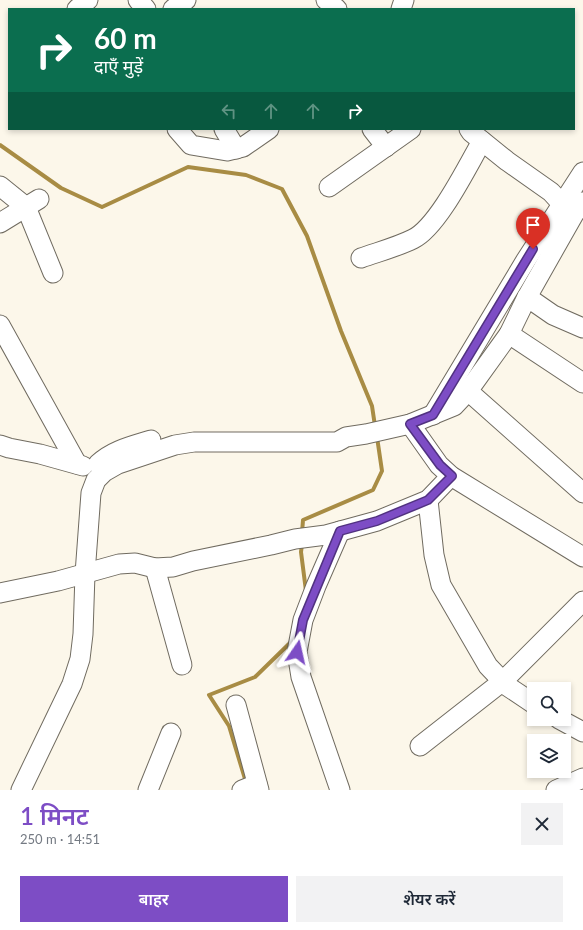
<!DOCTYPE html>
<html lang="hi">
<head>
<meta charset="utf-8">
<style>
	body { margin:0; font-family:Lato,"Noto Sans Devanagari",sans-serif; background:#f2f2f3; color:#1f2937; height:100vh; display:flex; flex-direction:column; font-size:15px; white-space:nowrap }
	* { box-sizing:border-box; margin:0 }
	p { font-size:13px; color:#747a83 }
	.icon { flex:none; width:22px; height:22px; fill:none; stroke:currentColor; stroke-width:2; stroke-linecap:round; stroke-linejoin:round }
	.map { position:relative; height:790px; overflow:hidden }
	.details { display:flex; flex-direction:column; background:#fff; flex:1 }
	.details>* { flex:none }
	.banner { position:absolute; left:8px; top:8px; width:567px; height:122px; border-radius:0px; box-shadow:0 2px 6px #0003; background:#0b6e4f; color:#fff; overflow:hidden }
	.fabs { position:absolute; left:527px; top:682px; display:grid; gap:8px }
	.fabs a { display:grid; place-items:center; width:44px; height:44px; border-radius:0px; background:#fff; box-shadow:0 2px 6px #0003; font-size:20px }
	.pin { position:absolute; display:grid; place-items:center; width:34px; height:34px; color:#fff; margin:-41px -17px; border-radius:50% 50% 50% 0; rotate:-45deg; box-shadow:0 0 4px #0007 }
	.pin .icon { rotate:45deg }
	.me { position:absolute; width:44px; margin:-22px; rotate:11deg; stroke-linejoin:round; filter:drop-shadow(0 0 3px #0008) }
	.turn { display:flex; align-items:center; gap:14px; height:84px; padding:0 20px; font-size:18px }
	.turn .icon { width:52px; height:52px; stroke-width:2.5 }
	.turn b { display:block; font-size:28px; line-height:34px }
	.lanes { display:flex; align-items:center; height:38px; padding:0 20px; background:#0003; justify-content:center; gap:20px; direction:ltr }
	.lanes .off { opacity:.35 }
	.round { display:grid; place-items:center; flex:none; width:42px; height:42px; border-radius:0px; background:#f2f2f3 }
	.overview { display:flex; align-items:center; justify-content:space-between; height:68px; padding:0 20px }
	h1 { font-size:24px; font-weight:600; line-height:30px; color:#7d4dc5 }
	.cta { display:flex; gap:8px; margin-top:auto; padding:8px 20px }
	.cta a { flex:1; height:46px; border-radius:0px; background:#7d4dc5; color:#fff; font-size:16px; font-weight:600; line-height:46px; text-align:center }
	.cta a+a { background:#f2f2f3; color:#1f2937 }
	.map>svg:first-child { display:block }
</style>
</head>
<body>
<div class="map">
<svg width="583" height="790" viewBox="0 0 583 790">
	<rect width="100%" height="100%" fill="#fcf7ea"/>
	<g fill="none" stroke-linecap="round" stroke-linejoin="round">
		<g stroke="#a88c44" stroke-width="4">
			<polyline points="0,145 61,188 102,207 188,167 246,175 282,189 307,236 341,331 372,406 375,426"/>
			<polyline points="302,533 303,520 373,490 382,471 377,437"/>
			<polyline points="302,544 301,552 306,591"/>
			<polyline points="245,779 229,726 209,695 255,677 293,640"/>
		</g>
		<defs>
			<g id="minor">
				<polyline points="138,0 146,9"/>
				<polyline points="326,0 337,9"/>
				<polyline points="77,9 88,0"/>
				<polyline points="173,9 186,0"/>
				<polyline points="401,9 404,0"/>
				<polyline points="177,129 191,145 227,151 243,147 269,129"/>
				<polyline points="224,129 236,149"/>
				<polyline points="372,129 386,147"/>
				<polyline points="469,129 471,132 507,161 551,192 562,204"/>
				<polyline points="0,186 26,207 53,273"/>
				<polyline points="329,187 411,129"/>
				<polyline points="0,223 39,199"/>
				<path d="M361,258C378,252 397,247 413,239C438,227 468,165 482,141"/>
				<polyline points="527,297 553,315 583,328"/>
				<polyline points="0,325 77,464"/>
				<polyline points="509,334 583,383"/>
				<polyline points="468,391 583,493"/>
				<polyline points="433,415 526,260 583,172"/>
				<polyline points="410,424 439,465 451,476 583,557"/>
				<polyline points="0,445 9,448 40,454 83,466"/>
				<path d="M98,464C113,450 132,446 151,440"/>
				<polyline points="428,500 434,555 441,585 488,666 507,686 534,704"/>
				<polyline points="155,568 182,665"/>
				<polyline points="0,593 58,581 119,564 135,563 155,568 173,567 193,561 271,545 295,539 326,535 377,521 428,500 451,476"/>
				<polyline points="236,705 259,790"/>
				<polyline points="559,719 583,732"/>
				<polyline points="420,746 503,681 583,601"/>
				<polyline points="21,790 72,684 80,659 83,634 85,574 91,493 96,480 104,472 118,464 175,445 194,442 337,442 346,437 366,434 410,424 454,406 468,391 509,334 527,297 574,214 583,202"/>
				<polyline points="148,790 171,733"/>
				<polyline points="242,790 257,784"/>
				<polyline points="340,790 301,677 297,652 303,620 316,586 340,531"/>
				<polyline points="556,790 583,778"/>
			</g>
		</defs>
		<use href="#minor" stroke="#706b60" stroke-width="21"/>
		<use href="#minor" stroke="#fff" stroke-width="19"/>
	</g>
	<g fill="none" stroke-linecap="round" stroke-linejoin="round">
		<defs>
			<polyline id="route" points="297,652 303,620 340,531 377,521 428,500 452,476 440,465 410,424 433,415 533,249"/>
		</defs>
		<use href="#route" stroke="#513280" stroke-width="10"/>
		<use href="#route" stroke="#7d4dc5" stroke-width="7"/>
	</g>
</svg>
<div class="fabs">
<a><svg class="icon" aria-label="search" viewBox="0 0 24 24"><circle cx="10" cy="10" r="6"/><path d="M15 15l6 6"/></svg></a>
<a><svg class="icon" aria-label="layers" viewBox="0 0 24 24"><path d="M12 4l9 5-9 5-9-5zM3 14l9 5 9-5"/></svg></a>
</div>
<div class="pin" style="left:533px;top:249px;background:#d93025"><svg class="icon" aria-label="arrive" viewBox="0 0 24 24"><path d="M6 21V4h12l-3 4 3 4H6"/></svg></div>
<svg class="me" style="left:297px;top:652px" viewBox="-20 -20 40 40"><path d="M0-17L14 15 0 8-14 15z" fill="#7d4dc5" stroke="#fff" stroke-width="4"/></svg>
<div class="banner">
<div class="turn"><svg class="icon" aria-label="right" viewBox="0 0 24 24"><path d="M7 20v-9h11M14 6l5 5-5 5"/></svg><div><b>60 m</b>दाएँ मुड़ें</div></div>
<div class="lanes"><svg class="icon off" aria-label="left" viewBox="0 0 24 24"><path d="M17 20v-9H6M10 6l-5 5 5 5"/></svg><svg class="icon off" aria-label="ahead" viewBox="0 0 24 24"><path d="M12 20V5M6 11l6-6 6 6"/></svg><svg class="icon off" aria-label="ahead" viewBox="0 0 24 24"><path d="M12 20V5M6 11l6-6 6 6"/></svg><svg class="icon" aria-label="right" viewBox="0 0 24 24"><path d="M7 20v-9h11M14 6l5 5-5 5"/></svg></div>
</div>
</div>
<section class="details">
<div class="overview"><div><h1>1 मिनट</h1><p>250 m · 14:51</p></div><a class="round"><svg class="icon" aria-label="close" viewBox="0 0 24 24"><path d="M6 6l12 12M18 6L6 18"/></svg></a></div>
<div class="cta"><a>बाहर</a><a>शेयर करें</a></div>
</section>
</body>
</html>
